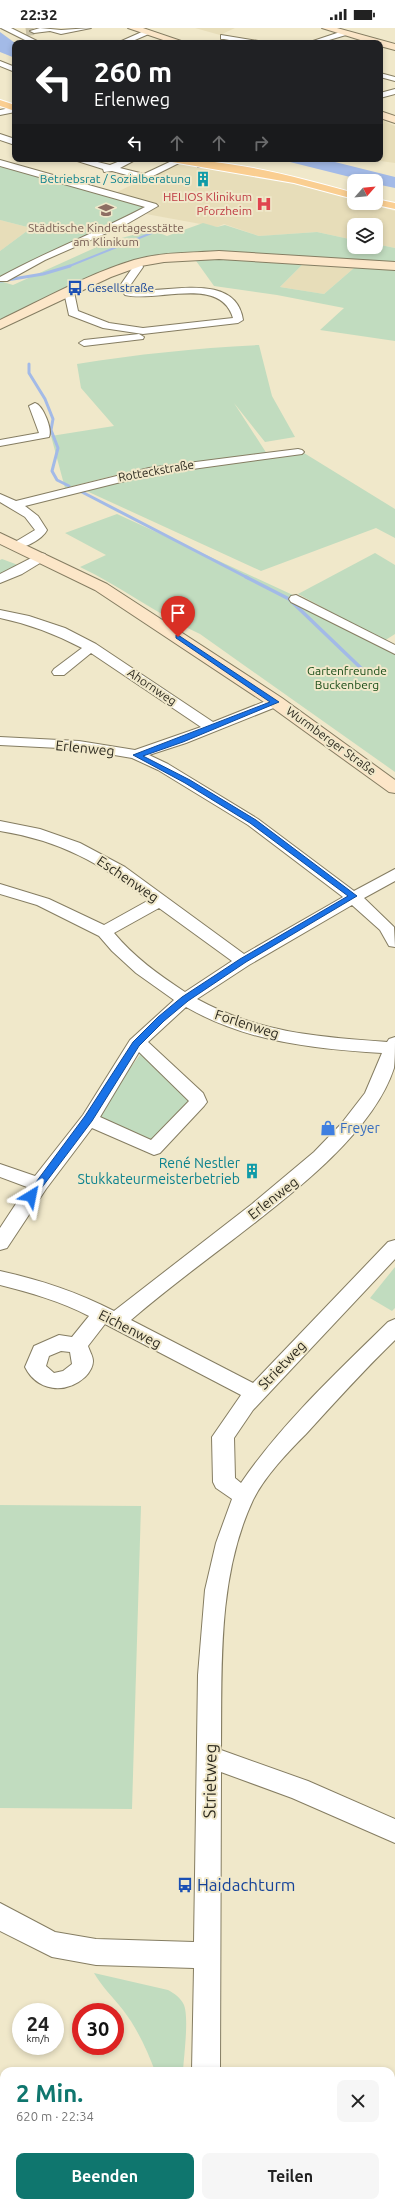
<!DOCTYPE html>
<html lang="de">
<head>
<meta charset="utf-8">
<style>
	body { margin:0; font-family:Ubuntu,sans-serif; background:#f6f6f6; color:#222; height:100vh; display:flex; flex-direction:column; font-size:15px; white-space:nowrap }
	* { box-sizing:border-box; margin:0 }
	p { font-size:13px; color:#767676 }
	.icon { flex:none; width:22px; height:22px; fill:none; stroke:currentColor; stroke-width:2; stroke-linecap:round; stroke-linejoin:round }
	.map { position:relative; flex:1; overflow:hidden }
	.drawer { position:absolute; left:0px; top:2039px; width:395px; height:140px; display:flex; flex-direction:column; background:#fff; border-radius:12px 12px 0 0; box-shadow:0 2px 6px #0003 }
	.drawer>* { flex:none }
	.top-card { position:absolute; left:12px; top:12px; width:371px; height:122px; border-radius:8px; box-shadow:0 2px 6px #0003; background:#202124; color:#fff; overflow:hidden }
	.needle { width:26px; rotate:63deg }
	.controls { position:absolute; left:347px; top:146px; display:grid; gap:8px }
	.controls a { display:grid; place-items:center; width:36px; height:36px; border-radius:8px; background:#fff; box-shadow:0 2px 6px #0003; font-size:20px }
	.speed { position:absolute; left:12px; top:1975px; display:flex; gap:8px; font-size:20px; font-weight:700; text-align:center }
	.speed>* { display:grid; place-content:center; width:52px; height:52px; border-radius:50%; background:#fff; box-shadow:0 2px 6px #0003; line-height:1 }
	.speed small { font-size:10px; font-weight:400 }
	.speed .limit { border:6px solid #d22; background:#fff; color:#111 }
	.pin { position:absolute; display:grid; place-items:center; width:34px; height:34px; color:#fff; margin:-41px -17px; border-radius:50% 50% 50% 0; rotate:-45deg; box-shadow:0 0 4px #0007 }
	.pin .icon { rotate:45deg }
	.me { position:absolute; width:44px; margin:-22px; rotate:35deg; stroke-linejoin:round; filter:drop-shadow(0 0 3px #0008) }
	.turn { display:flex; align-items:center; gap:14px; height:84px; padding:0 16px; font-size:18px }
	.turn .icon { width:52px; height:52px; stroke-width:2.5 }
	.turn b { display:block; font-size:28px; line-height:34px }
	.lanes { display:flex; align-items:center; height:38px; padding:0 16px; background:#0003; justify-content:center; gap:20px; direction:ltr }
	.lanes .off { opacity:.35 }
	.round { display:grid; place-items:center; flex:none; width:42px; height:42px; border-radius:8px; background:#f6f6f6 }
	.head { display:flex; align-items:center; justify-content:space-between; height:68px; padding:0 16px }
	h1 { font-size:24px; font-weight:700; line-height:30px; color:#0f766e }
	.action { display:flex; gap:8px; margin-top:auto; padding:8px 16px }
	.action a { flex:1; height:46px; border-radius:8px; background:#0f766e; color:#fff; font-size:16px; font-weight:700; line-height:46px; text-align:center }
	.action a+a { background:#f6f6f6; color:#222 }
	.status { display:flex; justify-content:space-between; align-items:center; height:28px; padding:0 20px; background:#fff; direction:ltr }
	.status svg { height:11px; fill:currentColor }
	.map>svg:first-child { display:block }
</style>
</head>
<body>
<div class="status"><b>22:32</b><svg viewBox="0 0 49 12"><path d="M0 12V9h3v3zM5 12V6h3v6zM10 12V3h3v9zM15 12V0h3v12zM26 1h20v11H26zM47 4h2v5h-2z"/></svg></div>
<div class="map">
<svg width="395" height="2179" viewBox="0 0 395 2179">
	<rect width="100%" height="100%" fill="#f0e8ca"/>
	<g fill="#e7ddb9">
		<polygon points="195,0 235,0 220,7"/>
		<polygon points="380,91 395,98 395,135 366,131 380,131"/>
		<polygon points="179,134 258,147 354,171 354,175 367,175 395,183 395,220 376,216 376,197 354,197 354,212 317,204 259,208 224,196 217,199 146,186 161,177 115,165"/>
		<polygon points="0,192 31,200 0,223"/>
		<polygon points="302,237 354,240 324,266 280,259"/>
	</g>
	<g fill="#c1dcbf" fill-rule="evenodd">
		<polygon points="0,138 146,179 134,187 39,229 0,249 0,223 31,200 0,192"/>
		<polygon points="203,195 217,199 225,197 259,208 317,204 354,212 354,219 376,219 376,216 395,220 395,235 218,226 151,231 0,295 0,253 13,257 110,213 152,202 167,208"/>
		<path d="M194,230L395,241V313L320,302L344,280L277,267L214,258ZM302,237L354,240L324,266L280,259Z"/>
		<path d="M259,317L272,368L295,409L265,414L234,375L269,429L176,437L116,447L65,460L51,408L114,398L81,360L77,336C138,326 197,320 259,317Z"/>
		<polygon points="304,425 395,481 395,510 376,500 261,543 80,460 169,442 238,435"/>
		<path d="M117,486L295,568L395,621V744L200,606C158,587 122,559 80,539L106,527L65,505Z"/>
		<polygon points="375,525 395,537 395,606 384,613 298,566"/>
		<polygon points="2,531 18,537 0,547 0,532"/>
		<polygon points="142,1024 197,1069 153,1121 94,1089"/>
		<polygon points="395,1239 395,1280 392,1283 370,1270"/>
		<polygon points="0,1477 141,1478 132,1781 0,1780"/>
		<path d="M94,1945L168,1962C174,1965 181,1970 184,1977C189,1990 184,2027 183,2043H155C147,2022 137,2000 123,1982C113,1969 102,1959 94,1945Z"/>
	</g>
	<g fill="#a3bae7">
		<polygon points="0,4 15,15 15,30 0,24"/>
		<polygon points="278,131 323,131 395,149 395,160 376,156 376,153 366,153"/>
	</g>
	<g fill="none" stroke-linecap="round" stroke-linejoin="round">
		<polyline stroke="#a3bae7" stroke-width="2" points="67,239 164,200"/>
		<g stroke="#a3bae7" stroke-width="3">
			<polyline points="1,253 43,246 70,238"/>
			<polyline points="29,336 29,345 45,371 53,391 51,402 58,420 52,443 57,452 69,458"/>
			<polyline points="80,463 248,550"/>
		</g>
		<polyline stroke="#a3bae7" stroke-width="3.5" points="246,549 289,571 364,643"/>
		<polyline stroke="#c9c2a8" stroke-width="8" stroke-dasharray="8 4.5" stroke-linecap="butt" points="26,4 34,3"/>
		<defs>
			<g id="street">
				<polygon points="1,0 11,0 41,15 31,15"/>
				<polygon points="40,0 61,2 91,0 61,6 50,3 34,5 30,3"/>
				<polygon points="144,3 151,5 128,15 117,15"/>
				<polygon points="343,3 347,5 346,7 319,15 307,15"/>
				<polygon points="221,7 258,13 262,15 245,15 224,11 221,11"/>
				<polygon points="0,33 15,39 15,44 0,38"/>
				<polygon points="380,45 395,49 395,53 380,49"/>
				<polygon points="395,61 395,66 380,70 380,65"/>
				<polygon points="15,79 15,84 0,87 0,82"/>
				<polygon points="0,106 15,111 15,117 0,112"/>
				<polygon points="71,131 85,131 110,137 125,131 137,131 120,140 144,146 176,131 183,133 145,152 112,143 104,144 103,141"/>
				<polygon points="205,131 216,131 204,139 198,139 198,135"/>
				<path d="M0,132L156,176L158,178L125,197L45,232L7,253H0V249C47,223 98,204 145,179L0,138Z"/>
				<path d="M138,232L141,233L143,239L129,259L132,262C164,266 236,242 243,292L238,295L143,306L103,300L69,287L64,264L69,261L74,264L78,283L109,295L143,300L233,290C220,247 157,275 125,267L119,259L133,239L135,233Z"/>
				<polygon points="139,306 144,309 143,311 84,318 79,315 84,312"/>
				<path d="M35,375C43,377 53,402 49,409L0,418V412L39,405L29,378Z"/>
				<path d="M298,421L302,422L304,424L302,426L149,447L25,478L38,488L47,502C42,512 22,522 12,520L10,517L35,502L25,489L0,474V466L16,473L149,440Z"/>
				<polygon points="41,525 45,526 47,529 45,532 22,546 0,555 0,546"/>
				<polygon points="296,567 395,617 395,626 291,574 289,571 291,568"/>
				<path d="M0,582L29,588L65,600L96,616L213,694L271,671H281L283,674L281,677L186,715L149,727L168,736L258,791L354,863L395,841V853L364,870L394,899L395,919L389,918L380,902L352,877L249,937L197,971C259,1005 318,1009 387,1014L389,1011L395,1009C395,1019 395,1031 394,1040C373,1105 292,1166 239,1207C202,1235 166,1262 131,1292L253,1355L388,1214L395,1212V1231L253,1382L234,1410L235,1450L241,1455C282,1395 337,1344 388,1294L395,1291V1312C364,1342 335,1374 306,1406C287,1425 265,1448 253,1472C217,1549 222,1639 221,1722L308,1753L395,1791V1815L292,1770L221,1744L220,2043H192L194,1940L96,1937L52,1929L0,1903V1875L55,1904L96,1911L194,1914L198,1647L205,1562L216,1515L232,1471L216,1460L213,1454L212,1409L241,1367L105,1296L88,1318C89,1322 93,1328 93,1333C93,1339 89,1345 85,1349C65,1367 37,1363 25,1339L34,1318L59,1307L72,1309L89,1288C60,1273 31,1265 0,1257V1243C41,1252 77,1264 114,1283L252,1176L314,1124L341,1096L365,1065L382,1025C314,1021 247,1014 186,979L148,1014L203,1065L207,1074L204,1078L160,1125L154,1127L92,1100L46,1161L7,1220L0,1222V1200L27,1159L0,1149V1136L35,1148L83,1087L130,1012L174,972L136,945L112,923L99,908L37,877L0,866V856L49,871L104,897L149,872C99,835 62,813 0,803V793L40,801L80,815L125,839L244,926L343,869L248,797L158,742L132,730L79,721L0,717V709L79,713L135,722L201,699L91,625L64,647H54L52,644L54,641L82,620C55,606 29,596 0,590ZM159,880L232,933L185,964C159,947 134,929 114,905ZM139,1024L189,1073L151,1112L100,1089ZM61,1323L70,1324L72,1336L63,1343L54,1345L46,1338L49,1328Z"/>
				<rect x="191" y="2175" width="28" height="4"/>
			</g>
			<g id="secondary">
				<polygon points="128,0 143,0 187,15 172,15"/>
				<polygon points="322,0 337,0 395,16 395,22 380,18 380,15 370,15"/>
				<polygon points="380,83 395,88 395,95 380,90"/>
				<path d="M219,223L395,234V242L219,231L164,234L141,238L111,249L0,301V292C44,271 88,246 134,232C161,224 191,225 219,223Z"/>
				<polygon points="0,505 107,556 282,670 395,752 395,765 389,764 270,678 95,562 0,516"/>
			</g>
			<g id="primary">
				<polygon points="0,72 15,77 15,83 0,78"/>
				<path d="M167,131C228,131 295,148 354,165V171L294,155L172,134Z"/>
				<polygon points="376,171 395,175 395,181 372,176 371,175 376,175"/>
			</g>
		</defs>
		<use href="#street" stroke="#857d62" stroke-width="2"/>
		<use href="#secondary" stroke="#857d62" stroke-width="2"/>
		<use href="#primary" stroke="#fff" stroke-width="2"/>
		<use href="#street" fill="#fff" fill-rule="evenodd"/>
		<use href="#secondary" fill="#fce6c8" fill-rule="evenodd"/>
		<use href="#primary" fill="#face91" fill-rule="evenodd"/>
	</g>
	<polygon fill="#1a73e8" stroke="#114b97" points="178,607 279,674 183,714 143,728 190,752 256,792 357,868 246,934 188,973 164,993 139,1018 92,1093 34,1170 31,1171 26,1168 28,1165 85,1088 133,1014 158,989 182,969 240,931 348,868 250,795 185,755 133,727 270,674 176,610 176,607"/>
	<defs>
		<symbol id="building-bare" viewBox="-9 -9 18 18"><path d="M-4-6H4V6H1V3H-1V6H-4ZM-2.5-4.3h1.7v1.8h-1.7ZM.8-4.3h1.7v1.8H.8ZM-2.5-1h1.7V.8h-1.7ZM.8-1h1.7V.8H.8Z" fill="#0f9aa8" stroke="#f0e8ca" stroke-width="2.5" paint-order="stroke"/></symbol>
		<symbol id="hospital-bare" viewBox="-9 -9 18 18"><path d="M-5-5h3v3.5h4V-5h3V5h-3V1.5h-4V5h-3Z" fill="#e0444e" stroke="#f0e8ca" stroke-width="2.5" paint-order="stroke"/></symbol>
		<symbol id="school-bare" viewBox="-9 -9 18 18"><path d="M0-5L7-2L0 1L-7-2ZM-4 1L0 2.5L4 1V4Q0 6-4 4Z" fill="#8d6e63" stroke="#f0e8ca" stroke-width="2.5" paint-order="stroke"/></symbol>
		<symbol id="bus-bare" viewBox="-9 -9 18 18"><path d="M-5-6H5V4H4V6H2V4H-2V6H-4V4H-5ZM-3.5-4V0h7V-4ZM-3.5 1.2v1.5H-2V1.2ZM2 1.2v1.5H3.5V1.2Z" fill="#1a4fb4" stroke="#f0e8ca" stroke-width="2.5" paint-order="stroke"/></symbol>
		<symbol id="shop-bare" viewBox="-9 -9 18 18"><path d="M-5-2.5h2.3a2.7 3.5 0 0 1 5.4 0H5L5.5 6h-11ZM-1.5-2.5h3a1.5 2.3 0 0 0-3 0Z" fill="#3f7fe0" stroke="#f0e8ca" stroke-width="2.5" paint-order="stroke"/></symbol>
	</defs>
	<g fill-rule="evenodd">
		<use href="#building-bare" x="192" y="140" width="22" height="22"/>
		<use href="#hospital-bare" x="253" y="165" width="22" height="22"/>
		<use href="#school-bare" x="95" y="171" width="22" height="22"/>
		<use href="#bus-bare" x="64" y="249" width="22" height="22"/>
		<use href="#shop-bare" x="317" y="1089" width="22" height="22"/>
		<use href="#building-bare" x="241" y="1132" width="22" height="22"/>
		<use href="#bus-bare" x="174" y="1846" width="22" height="22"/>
	</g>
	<g text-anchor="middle" stroke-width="4" stroke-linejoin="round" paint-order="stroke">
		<g font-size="12" fill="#0d838f" stroke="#f0e8ca" text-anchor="end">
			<text x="191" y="155">Betriebsrat / Sozialberatung</text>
		</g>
		<g font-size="12" fill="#be3a42" stroke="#f0e8ca" text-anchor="end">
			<text x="252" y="173">HELIOS Klinikum<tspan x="252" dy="14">Pforzheim</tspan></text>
		</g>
		<g font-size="12" fill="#785e54" stroke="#f0e8ca">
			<text x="106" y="204">Städtische Kindertagesstätte<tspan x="106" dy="14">am Klinikum</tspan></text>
		</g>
		<g font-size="12" fill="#164399" stroke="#f0e8ca" text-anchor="start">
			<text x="87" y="264">Gesellstraße</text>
		</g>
		<g font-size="12" fill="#2e2b20" stroke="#f0e8ca">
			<text transform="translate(156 443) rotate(-10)" y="4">Rotteckstraße</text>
			<text transform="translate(152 659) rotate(34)" y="4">Ahornweg</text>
			<text transform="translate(331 713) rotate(36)" y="4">Wurmberger Straße</text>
		</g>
		<g font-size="12" fill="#1a4d18" stroke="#f0e8ca">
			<text x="347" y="647">Gartenfreunde<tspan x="347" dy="14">Buckenberg</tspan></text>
		</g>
		<g font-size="14" fill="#2e2b20" stroke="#f0e8ca">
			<text transform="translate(85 720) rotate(6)" y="5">Erlenweg</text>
			<text transform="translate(128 851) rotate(34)" y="5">Eschenweg</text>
			<text transform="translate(247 996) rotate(18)" y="5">Forlenweg</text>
			<text transform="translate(273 1170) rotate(-38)" y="5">Erlenweg</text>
			<text transform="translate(130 1301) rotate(27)" y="5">Eichenweg</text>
			<text transform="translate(282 1337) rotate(-46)" y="5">Strietweg</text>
		</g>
		<g font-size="14" fill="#366cbe" stroke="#f0e8ca" text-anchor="start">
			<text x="340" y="1105">Freyer</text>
		</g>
		<g font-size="14" fill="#0d838f" stroke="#f0e8ca" text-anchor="end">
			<text x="240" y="1140">René Nestler<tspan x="240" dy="16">Stukkateurmeisterbetrieb</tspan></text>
		</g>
		<g font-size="17" fill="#2e2b20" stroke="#f0e8ca">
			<text transform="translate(210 1753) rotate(-89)" y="6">Strietweg</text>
		</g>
		<g font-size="17" fill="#164399" stroke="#f0e8ca" text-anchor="start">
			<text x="197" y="1863">Haidachturm</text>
		</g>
	</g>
</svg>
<div class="controls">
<a><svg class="needle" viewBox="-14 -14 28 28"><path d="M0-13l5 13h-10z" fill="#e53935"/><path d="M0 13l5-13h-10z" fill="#767676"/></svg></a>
<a><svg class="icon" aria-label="layers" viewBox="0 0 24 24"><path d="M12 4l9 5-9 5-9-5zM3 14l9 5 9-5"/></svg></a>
</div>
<div class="speed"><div>24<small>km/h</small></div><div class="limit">30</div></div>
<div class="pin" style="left:178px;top:609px;background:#d93025"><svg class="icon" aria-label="arrive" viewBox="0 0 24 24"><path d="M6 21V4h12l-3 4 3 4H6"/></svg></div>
<svg class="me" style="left:31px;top:1168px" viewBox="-20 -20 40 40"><path d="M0-17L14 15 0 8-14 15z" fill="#1a73e8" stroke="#fff" stroke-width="4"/></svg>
<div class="top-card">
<div class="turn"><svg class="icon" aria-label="left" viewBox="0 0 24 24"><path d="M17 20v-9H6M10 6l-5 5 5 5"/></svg><div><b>260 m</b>Erlenweg</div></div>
<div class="lanes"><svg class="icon" aria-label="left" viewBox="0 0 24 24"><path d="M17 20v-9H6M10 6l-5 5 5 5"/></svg><svg class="icon off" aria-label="ahead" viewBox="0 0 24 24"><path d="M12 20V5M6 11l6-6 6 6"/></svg><svg class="icon off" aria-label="ahead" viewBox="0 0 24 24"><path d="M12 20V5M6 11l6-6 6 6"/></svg><svg class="icon off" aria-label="right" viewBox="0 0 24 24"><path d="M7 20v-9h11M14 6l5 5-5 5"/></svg></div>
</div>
<section class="drawer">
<div class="head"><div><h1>2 Min.</h1><p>620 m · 22:34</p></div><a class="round"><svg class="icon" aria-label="close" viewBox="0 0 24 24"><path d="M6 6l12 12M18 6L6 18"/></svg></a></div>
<div class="action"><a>Beenden</a><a>Teilen</a></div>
</section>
</div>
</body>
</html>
